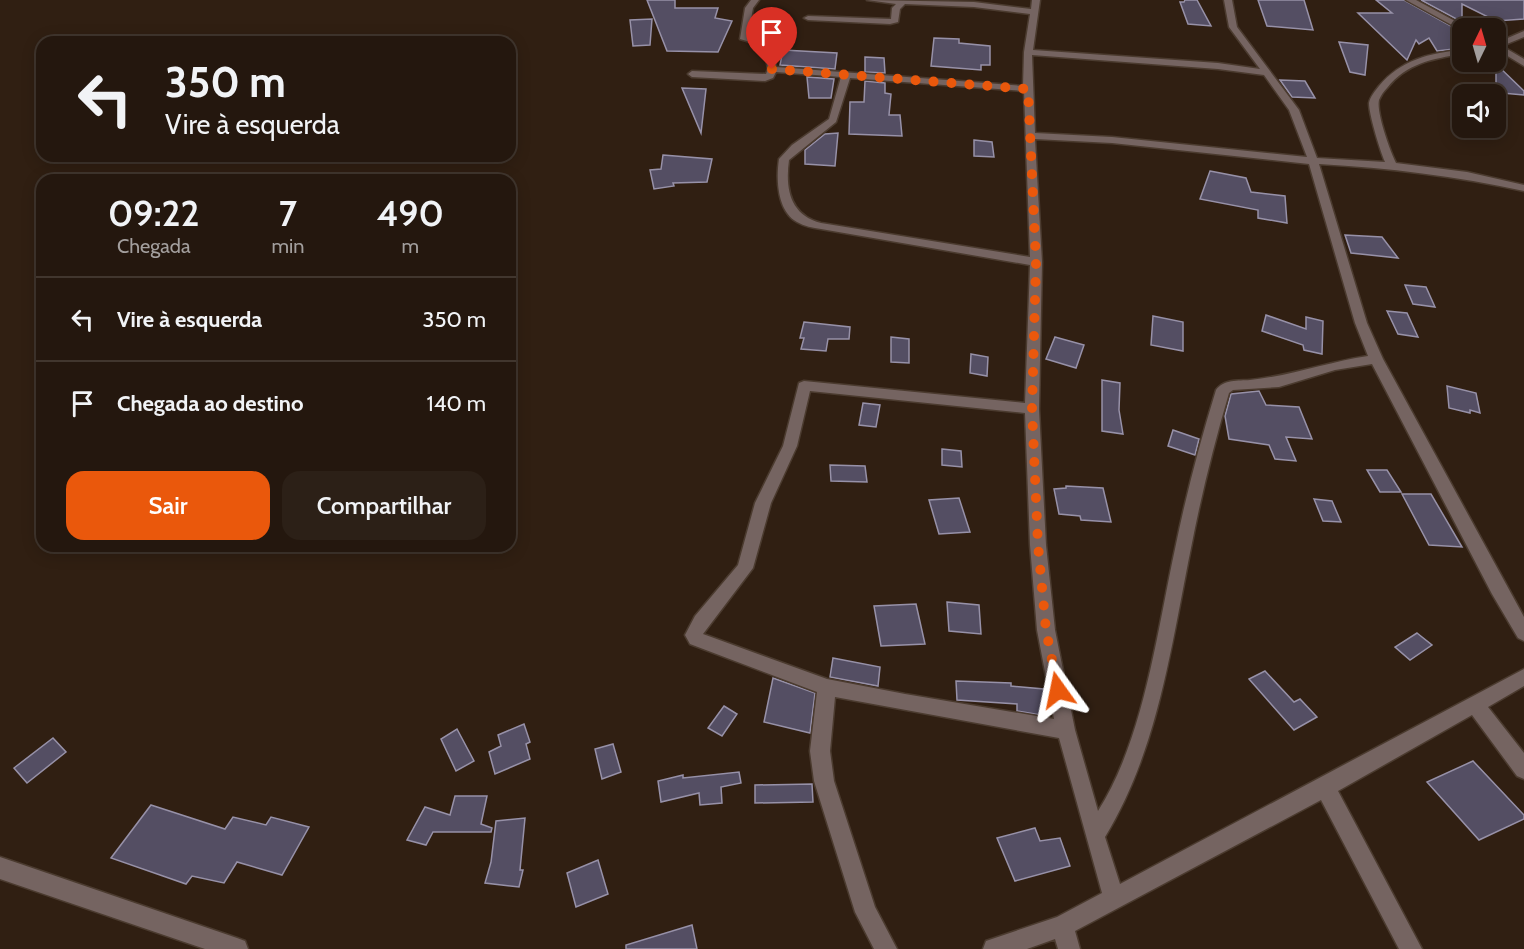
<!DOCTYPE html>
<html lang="pt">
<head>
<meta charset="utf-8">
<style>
	body { margin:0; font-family:Cabin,sans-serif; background:#2c2017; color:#f1f3f6; height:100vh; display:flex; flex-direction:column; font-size:22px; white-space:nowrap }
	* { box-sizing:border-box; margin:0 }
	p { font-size:20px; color:#a39f9e }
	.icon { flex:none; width:33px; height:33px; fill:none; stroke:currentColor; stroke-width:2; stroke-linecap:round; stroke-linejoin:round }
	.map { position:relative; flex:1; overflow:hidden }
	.side { position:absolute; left:36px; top:174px; width:480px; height:378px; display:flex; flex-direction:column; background:#24170e; border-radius:18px; box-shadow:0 3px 15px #0003,0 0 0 2px #41362e }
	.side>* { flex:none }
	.top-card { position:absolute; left:36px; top:36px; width:480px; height:126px; border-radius:18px; box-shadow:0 3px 15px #0003,0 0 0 2px #41362e; background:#24170e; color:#f1f3f6; overflow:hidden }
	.needle { width:39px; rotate:5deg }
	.tools { position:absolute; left:1452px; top:18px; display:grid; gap:12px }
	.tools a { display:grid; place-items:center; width:54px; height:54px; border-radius:12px; background:#24170e; box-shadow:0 3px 15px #0003,0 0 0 2px #41362e; font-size:30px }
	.pin { position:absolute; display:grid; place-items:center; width:51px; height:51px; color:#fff; margin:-62px -26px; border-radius:50% 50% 50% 0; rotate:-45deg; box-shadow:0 0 6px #0007 }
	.pin .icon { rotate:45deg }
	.me { position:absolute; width:66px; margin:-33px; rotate:348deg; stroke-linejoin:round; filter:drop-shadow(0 0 4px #0008) }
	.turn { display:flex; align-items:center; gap:21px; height:126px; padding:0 30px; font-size:27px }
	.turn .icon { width:78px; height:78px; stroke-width:2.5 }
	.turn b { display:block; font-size:42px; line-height:51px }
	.eta { display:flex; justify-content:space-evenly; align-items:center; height:102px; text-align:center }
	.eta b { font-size:36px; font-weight:600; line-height:42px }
	.button { display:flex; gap:12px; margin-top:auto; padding:12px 30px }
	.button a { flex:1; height:69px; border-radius:18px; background:#ea580c; color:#fff; font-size:24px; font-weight:600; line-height:69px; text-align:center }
	.button a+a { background:#2c2017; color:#f1f3f6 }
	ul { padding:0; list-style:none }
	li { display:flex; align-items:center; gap:18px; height:84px; padding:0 30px; border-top:2px solid #41362e }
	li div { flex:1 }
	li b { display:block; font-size:22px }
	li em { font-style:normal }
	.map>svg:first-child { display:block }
</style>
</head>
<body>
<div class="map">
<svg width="1524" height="949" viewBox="0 0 1524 949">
	<rect width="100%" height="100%" fill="#301f12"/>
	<g fill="#544e63" stroke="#9791a8" stroke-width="1.5">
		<polygon points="647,0 675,0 675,8 718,8 715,18 732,21 718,52 667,51"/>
		<polygon points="1185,0 1197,0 1211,26 1188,24 1180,2 1184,2"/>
		<polygon points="1258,0 1304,0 1313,30 1267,26"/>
		<polygon points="1376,0 1404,0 1462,32 1462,48 1437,51 1429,38 1419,44 1416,40 1407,60 1358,13 1392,13"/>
		<polygon points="1421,0 1524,0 1524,19 1496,21 1462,4 1462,22"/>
		<polygon points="652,19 650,45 633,46 630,20"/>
		<polygon points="934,38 959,39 959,43 990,46 990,65 981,65 981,70 931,66"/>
		<polygon points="1339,42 1368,45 1365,75 1350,72"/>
		<polygon points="783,50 837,53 835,69 780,65"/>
		<polygon points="865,57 884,58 885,73 865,72"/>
		<polygon points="1496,64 1524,91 1524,95 1502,93 1496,86"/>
		<polygon points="807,77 834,79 831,98 809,98"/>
		<polygon points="1280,80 1305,81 1315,98 1292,97"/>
		<polygon points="865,81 885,83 885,93 891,94 889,115 900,115 902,136 849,134 850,102 864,102"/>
		<polygon points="682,88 706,89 701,133"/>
		<polygon points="838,133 835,166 805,164 805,150 825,134"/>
		<polygon points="974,140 992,142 994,157 974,156"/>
		<polygon points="663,155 712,159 707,182 673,183 674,186 654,189 650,170 661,169"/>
		<polygon points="1210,171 1246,178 1251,192 1285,196 1287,223 1258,218 1258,210 1200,199"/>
		<polygon points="1345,235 1382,237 1398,258 1351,253"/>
		<polygon points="1405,285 1426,287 1435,307 1413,304"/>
		<polygon points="1387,311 1407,313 1418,337 1398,334"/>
		<polygon points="1266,315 1306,329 1306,317 1323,321 1322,354 1304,350 1303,345 1262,331"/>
		<polygon points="1153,316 1183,322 1183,351 1151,345"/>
		<polygon points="804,322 850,327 849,339 828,339 826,351 801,349 804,338 800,338"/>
		<polygon points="891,337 909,339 909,363 891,362"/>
		<polygon points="1055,337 1084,345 1076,368 1046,359"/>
		<polygon points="971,354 988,357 987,376 970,373"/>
		<polygon points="1102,380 1120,383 1119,410 1123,434 1102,431"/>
		<polygon points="1447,386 1476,393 1480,413 1470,410 1470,413 1449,408"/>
		<polygon points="1259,391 1266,405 1299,407 1312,439 1286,437 1296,461 1275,459 1269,445 1229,439 1225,416 1231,394"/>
		<polygon points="863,403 880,405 876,427 859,425"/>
		<polygon points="1173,430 1199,439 1195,455 1168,446"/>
		<polygon points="942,449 961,451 962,467 942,465"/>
		<polygon points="830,465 865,466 867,482 831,481"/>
		<polygon points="1367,470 1387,470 1401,492 1380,492"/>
		<polygon points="1066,486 1103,488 1111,522 1081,520 1080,516 1059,514 1054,489 1066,488"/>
		<polygon points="1402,494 1431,494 1462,547 1429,545"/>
		<polygon points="959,498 970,532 939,534 929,500"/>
		<polygon points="1314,499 1332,501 1341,522 1323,521"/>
		<polygon points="947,602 979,605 981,634 949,631"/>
		<polygon points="916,604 925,644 881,646 874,606"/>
		<polygon points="1417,633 1432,645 1410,660 1395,647"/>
		<polygon points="833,658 880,667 878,686 830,677"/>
		<polygon points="1265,671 1294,702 1300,699 1317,717 1294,730 1249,679"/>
		<polygon points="773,678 815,693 810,733 764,722"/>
		<polygon points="956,681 1011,683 1011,686 1044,689 1047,716 1017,711 1017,704 957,700"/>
		<polygon points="724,706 737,714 722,736 708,728"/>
		<polygon points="524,724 530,742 526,744 530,759 495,774 489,752 501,746 498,735"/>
		<polygon points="457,729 474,761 456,771 441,739"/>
		<polygon points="53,738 66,752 27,783 14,768"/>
		<polygon points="613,744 621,772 602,779 595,749"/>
		<polygon points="1473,761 1524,815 1524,819 1479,840 1427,782"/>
		<polygon points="739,772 741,783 721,787 722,803 700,805 699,793 661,802 658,781 683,775 683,778"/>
		<polygon points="812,784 813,802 755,803 755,785"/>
		<polygon points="455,796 487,796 481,824 492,828 491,832 433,832 426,845 407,840 425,807 450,815"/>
		<polygon points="151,805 225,829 233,817 266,825 271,817 309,827 282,875 237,862 224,883 192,876 186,884 111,858"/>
		<polygon points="525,818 520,870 523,870 519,887 485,883 491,862 496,821"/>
		<polygon points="1035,828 1040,841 1060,838 1070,866 1015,881 997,838"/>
		<polygon points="598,860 608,894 576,907 567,873"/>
		<polygon points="692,925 697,949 626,949 626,945"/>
	</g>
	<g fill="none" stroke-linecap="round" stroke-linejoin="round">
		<defs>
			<g id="minor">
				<path d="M751,0H759L753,8L748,37L771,42L776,67L1023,86L1024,52L1030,14L974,7L905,4L900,9L898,22L890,24L808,20L804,18L808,16L891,19L892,8L896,4L867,0L974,2L1031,9L1032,0H1040L1033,50L1218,63L1260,69L1229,27L1224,0H1232L1237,27L1299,110L1317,158L1385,162C1380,150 1369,115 1369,103C1370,97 1375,91 1379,86C1401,60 1429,53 1462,50V54C1432,59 1407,63 1387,88C1384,91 1381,95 1379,100C1376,112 1390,151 1396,163L1467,172L1524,185V191C1456,176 1389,168 1319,164L1367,323L1383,359L1524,617V641L1518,638L1492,594L1372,364L1335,370L1279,387L1233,390L1229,393C1214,444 1201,496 1191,548C1171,647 1158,750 1105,837L1120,884L1524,669V686L1488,707L1524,753V779L1517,776L1472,715L1338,791L1422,949H1399L1321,800L1075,931L1080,949H1058L1055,939L1027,949H983L986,941L1057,917L1102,893L1059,738L835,697L830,751L834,781L875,907L897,949H874L855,912L814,781L810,751L817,692L690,644L685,635L695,616L738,565L755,503L783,446L799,383L804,381L1025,403L1030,265L821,229C813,228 804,226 797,222C777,211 776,179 779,159L792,145L829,119L841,77L776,72L773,78L765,81L692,77L688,74L692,71L766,74L768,69L764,46L740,39L745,8ZM1032,55L1218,69L1264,75L1289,110L1307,157L1112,137L1035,133ZM850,78L1024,91L1030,257L821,223C790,215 785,189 789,160L836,122ZM1035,139L1112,143L1309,164L1355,323L1368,356C1328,362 1290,376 1250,380C1238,381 1224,379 1216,390C1200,442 1186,495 1175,549C1157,632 1144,739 1098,811L1075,730L1055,630L1046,545L1039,409L1042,262ZM810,391L1025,413L1030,545L1037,630L1054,719L905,694L827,679L703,634L753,568L771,503L797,446Z"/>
				<polygon points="1406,0 1416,0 1468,28 1461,30"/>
				<polygon points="1524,31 1524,37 1502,46 1524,59 1524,66 1496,49 1496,43"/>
				<polygon points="0,857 237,938 245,941 248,949 205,949 0,879"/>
			</g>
		</defs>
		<use href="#minor" stroke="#4b3b2f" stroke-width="3"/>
		<use href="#minor" fill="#756461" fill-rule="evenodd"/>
	</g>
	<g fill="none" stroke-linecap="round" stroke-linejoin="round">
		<polyline stroke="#ea580c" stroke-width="10" stroke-dasharray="0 18" points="772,69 1028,89 1036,262 1032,409 1038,545 1046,630 1058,690"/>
	</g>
</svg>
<div class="tools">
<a><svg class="needle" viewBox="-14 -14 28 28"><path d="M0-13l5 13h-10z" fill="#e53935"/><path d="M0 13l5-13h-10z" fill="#a39f9e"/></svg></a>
<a><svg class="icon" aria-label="sound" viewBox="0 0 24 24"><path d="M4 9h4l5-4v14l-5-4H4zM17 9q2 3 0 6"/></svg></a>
</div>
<div class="pin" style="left:772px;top:69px;background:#d93025"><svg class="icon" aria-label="arrive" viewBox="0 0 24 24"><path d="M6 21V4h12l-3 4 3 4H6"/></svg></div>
<svg class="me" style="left:1058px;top:690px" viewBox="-20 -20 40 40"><path d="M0-17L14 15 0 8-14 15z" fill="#ea580c" stroke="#fff" stroke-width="4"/></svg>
<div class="top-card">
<div class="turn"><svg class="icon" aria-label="left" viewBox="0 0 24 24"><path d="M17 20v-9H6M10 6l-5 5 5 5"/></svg><div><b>350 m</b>Vire à esquerda</div></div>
</div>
<section class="side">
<div class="eta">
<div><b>09:22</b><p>Chegada</p></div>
<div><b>7</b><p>min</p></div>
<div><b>490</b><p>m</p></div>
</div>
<ul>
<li><svg class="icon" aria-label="left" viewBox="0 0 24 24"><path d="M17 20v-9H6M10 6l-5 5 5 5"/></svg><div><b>Vire à esquerda</b></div><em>350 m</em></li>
<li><svg class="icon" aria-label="arrive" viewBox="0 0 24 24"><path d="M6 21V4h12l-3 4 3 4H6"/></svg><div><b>Chegada ao destino</b></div><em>140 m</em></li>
</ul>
<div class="button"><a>Sair</a><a>Compartilhar</a></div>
</section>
</div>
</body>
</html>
